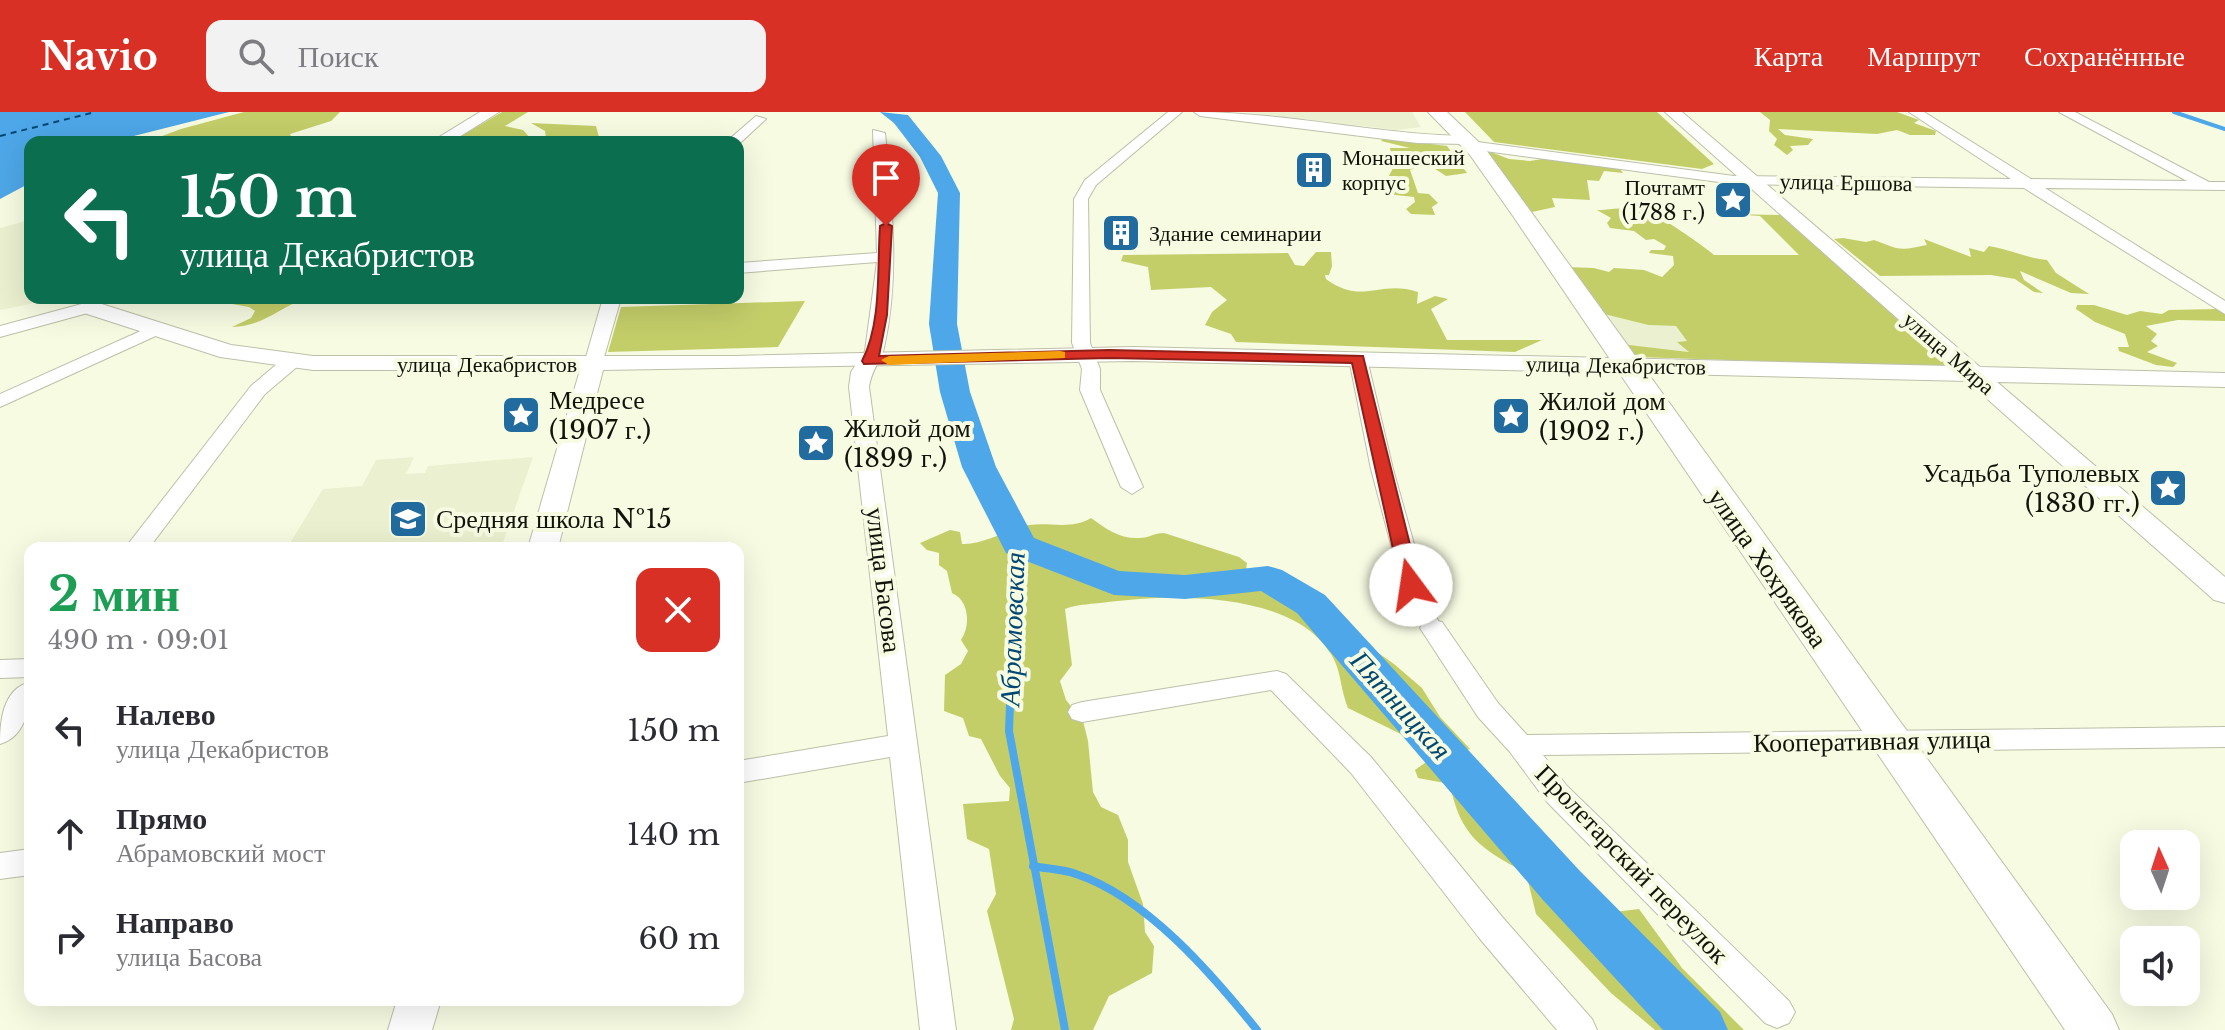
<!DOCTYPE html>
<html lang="ru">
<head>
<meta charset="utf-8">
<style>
	body { margin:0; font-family:"Libre Baskerville",serif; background:#f2f2f3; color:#2b2b33; height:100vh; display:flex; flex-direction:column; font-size:30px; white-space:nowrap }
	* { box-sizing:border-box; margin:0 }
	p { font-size:26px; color:#7c7c81 }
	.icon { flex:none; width:44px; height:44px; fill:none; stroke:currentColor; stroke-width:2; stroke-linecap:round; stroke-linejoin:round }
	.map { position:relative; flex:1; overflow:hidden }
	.panel { position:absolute; left:24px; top:430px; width:720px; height:464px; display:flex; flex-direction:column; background:#fff; border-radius:16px; box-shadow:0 8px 32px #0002 }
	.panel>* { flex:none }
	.hud { position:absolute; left:24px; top:24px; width:720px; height:168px; border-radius:16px; box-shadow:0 8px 32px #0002; background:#0b6e4f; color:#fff; overflow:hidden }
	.needle { width:52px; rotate:357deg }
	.buttons { position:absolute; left:2120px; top:718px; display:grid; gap:16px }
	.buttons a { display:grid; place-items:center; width:80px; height:80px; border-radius:16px; background:#fff; box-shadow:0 8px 32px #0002; font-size:40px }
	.pin { position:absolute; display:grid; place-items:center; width:68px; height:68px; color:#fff; margin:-82px -34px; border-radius:50% 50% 50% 0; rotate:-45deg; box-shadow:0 0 8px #0007 }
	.pin .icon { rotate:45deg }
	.me { position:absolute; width:88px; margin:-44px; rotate:346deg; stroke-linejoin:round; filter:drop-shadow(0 0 6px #0008) }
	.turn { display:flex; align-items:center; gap:28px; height:168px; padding:0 24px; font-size:36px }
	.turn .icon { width:104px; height:104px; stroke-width:2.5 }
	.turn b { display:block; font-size:56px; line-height:68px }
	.round { display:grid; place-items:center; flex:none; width:84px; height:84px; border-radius:16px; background:#f2f2f3 }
	.headline { display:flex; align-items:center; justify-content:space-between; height:136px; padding:0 24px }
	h1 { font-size:48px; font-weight:800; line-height:60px; color:#1e9e55 }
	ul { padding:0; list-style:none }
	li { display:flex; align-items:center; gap:24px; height:104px; padding:0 24px }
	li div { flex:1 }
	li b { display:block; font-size:30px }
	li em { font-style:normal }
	header { display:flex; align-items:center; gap:48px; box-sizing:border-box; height:112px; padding:0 40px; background:#d93025; color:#fff }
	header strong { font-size:38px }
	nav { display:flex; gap:44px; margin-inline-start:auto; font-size:28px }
	.search { width:560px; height:72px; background:#f2f2f3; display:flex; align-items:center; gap:20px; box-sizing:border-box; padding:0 28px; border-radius:16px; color:#7c7c81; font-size:30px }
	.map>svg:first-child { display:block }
</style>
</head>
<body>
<header>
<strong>Navio</strong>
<div class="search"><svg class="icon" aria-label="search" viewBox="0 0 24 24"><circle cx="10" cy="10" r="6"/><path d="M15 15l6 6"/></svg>Поиск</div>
<nav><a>Карта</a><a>Маршрут</a><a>Сохранённые</a></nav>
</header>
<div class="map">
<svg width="2225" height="918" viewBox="0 0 2225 918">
	<rect width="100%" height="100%" fill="#f7fbe2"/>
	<g fill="#ebf0d0">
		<polygon points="1244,0 1412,0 1421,15 1398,18"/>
		<polygon points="30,108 30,186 60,186 0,198 0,116"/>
		<polygon points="1604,202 1648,213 1676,214 1688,229 1678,230 1690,240 1621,232"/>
		<polygon points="414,345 406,362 425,361 428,354 533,345 501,436 287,436 323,377 362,374 376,348"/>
	</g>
	<g fill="#c4ce69">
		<polygon points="244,0 340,0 331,9 290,22 294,30 146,30 181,17"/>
		<polygon points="502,0 528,0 505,14 523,18 532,28 546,26 545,19 531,11 596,14 600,29 451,30"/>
		<polygon points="1465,0 1657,0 1714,52 1702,57 1494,30"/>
		<polygon points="1760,0 1897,0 1919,8 1914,11 1936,19 1935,23 1910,23 1897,18 1877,22 1778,17 1785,23 1813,27 1808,33 1790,34 1793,38 1787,43 1774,33 1777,27 1769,19 1770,8"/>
		<polygon points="1384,26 1447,34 1467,61 1446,64 1426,51 1410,58 1418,81 1429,82 1438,91 1432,95 1435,103 1411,102 1406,97 1415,90 1414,85 1340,77 1382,78 1394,54 1390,36 1410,36 1381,29"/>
		<polygon points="1483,37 1509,47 1530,49 1548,46 1620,57 1623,61 1604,59 1599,69 1587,68 1590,88 1552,86 1555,95 1532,100"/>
		<path d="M1597,98C1612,98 1634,93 1647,98C1654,100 1710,138 1714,143H1799L1760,104L1729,102L1786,103L1947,249L1945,255L1637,245L1621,232L1689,240L1677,230L1687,229L1676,214L1648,213L1604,202L1566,155L1594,156L1609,160L1614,156L1644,158L1662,165L1674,153L1673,144L1649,141L1651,138H1664L1666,134L1654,127L1646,128L1634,119L1610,116L1607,111L1611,106Z"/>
		<path d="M1843,126L1866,130L1874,128C1900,138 1898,139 1927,133L1924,127L1971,145L1969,136L1984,140L1989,134C2009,137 2026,146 2047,148L2056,161L2089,182L2071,181L2020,159L2024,168L2043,181L2034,180L2015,167L1991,163L1880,164L1834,127Z"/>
		<path d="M1316,140H1331L1332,154L1329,163H1325L1326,167C1363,194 1379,167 1418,180L1417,192L1435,184L1448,187L1431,197L1447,228H1542L1515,240L1236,230L1231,222L1205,213L1212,200L1227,188L1211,175L1151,178L1148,155L1121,149L1123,143L1288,141L1295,153L1304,154Z"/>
		<path d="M198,186H305C280,196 261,215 232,215L251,206L255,199L249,195Z"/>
		<polygon points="805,189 778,235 608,240 621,195"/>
		<polygon points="2077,193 2094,193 2127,203 2140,199 2162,202 2169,198 2216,197 2225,201 2225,209 2178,208 2146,214 2157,222 2151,229 2158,234 2147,240 2177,251 2173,255 2156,253 2119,239 2118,235 2129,235 2125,222 2095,210 2076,197"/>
		<path d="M1091,406C1106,417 1120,427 1139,426C1149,426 1154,421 1164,421L1239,445L1247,451L1246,458L1276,480L1285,474L1295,476L1330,503L1347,519L1394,552L1422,576L1440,605L1470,637L1442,645L1436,656L1475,655L1482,663L1483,673L1500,690L1519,699L1523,712L1606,801L1639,797L1682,856L1744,918H1655L1611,881L1536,802L1526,761C1482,737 1460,725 1450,672L1418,666L1415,658L1429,648L1427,635L1348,596C1337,567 1344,555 1321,529C1276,480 1169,482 1108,490C1094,492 1078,492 1065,497L1072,553L1060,569L1066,588L1083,609L1088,629L1093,680L1101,695L1118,703L1128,728V750L1143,792L1145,820L1154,834L1152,861L1109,884L1093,918H1011L1014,907L987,799L996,782L989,737L967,727L963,692L1009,689L1010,676L1000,664L981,627L969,624L963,606L944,599L945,563L961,552L968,539L961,528C971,513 969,488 952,481L947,459L939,453V441L927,438L920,431L950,418L960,420L962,432C985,433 1007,417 1029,413C1051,410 1071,418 1091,406Z"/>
	</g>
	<polygon fill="#4ea7e8" points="0,0 229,0 110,30 30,30 30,71 0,87"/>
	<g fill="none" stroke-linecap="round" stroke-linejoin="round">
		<polyline stroke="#4ea7e8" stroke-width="4" points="2174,0 2225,17"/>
		<polyline stroke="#4ea7e8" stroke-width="6" points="1010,594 1019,433"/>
		<g stroke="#4ea7e8" stroke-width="8">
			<polyline points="1010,592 1009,619 1065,918"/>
			<path d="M1033,754C1047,757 1062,757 1076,762C1146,785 1212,862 1257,918"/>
		</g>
		<polygon fill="#4ea7e8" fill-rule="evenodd" points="880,0 908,3 941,44 960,81 957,212 970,280 996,355 1034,426 1119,459 1185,463 1268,454 1282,458 1325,483 1579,758 1720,900 1728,918 1663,918 1543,788 1297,501 1261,479 1185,487 1114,483 1006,441 962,355 940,280 929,212 938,81 920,45 894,11"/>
		<polyline stroke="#004873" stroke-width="2" stroke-dasharray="6 5" stroke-linecap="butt" points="0,24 95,0"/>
		<defs>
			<polygon id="pedestrian" points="1419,487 1426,489 1443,516 1440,520 1426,520 1410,493"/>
			<g id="minor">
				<polygon points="1168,0 1182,0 1096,73 1088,87 1090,231 1100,257 1100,278 1143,375 1132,382 1121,375 1080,278 1082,257 1072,231 1074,87 1085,68"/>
				<path d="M1194,0C1284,0 1373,22 1464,24L1470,29L1734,64L2011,67L1909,0H1924L2031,67L2187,69L2059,0H2075L2209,70H2225V78L2045,76L2225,189V202L2024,76L1734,72L1470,37L1464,32L1417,31L1200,4Z"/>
				<polygon points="756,4 766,7 738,33 738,30 726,30"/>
				<path d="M873,18L885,21C892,92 900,165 884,236C880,250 871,259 869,275L956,918H920L890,645L738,671V649L888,624L849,275L851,260L865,239L877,150L738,161V151L877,141Z"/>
				<polygon points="603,186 621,186 602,252 593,258 584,252"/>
				<polygon points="89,190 95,191 98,195 95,199 0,225 0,214"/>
				<polygon points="154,213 160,214 163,218 160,222 0,295 0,282"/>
				<polygon points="1358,241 1367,247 1393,357 1431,493 1428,499 1410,499 1407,493 1371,357 1349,247"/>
				<polygon points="291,244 300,250 298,254 265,282 149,436 125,436 251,274 284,246"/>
				<polygon points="1433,508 1442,510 1498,591 1527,623 2225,615 2225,635 1543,643 1567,674 1789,889 1795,900 1789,911 1777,916 1765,911 1547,690 1510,640 1478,605 1420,516 1424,510"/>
				<polygon points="30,547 30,565 0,566 0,548"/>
				<polygon points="1277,559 1286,562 1371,645 1504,807 1592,907 1597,918 1557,918 1480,827 1351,661 1271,578 1082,610 1072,607 1068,600 1072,593 1082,590"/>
				<path d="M30,570C30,593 27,624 0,632C0,608 3,577 30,570Z"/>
				<polygon points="30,737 30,763 0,767 0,741"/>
			</g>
			<g id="tertiary">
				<polygon points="480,0 499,0 451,30 431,30"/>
				<polygon points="1665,0 1682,0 1980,255 2225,261 2225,275 1997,270 2225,465 2225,491 2214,488 1967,269 1133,249 603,258 558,436 528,436 580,258 313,258 220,245 81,200 78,195 89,188 231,233 313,244 734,244 1133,235 1951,254"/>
				<polygon points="397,888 441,888 432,918 388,918"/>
			</g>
			<polygon id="secondary" points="1428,0 1447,0 1484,35 2112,902 2119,918 2065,918 1513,104 1470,43"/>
		</defs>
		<use href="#pedestrian" stroke="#bcc0a8" stroke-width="2"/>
		<use href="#minor" stroke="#bcc0a8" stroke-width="2"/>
		<use href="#tertiary" stroke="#bcc0a8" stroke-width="2"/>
		<use href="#secondary" stroke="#bcc0a8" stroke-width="2"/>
		<use href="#pedestrian" fill="#fff" fill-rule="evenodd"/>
		<use href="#minor" fill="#fff" fill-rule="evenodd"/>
		<use href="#tertiary" fill="#fff" fill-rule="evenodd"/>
		<use href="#secondary" fill="#fff" fill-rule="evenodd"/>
	</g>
	<path fill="#d93025" stroke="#8d1f18" stroke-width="2" d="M886,111L892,114L887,203L879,244L1109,238L1363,244L1420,473L1417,477H1404L1401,473L1352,251L1109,246L864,252L862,249C882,211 877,156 880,114Z"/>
	<polygon fill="#f59e0b" points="1060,239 1065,240 1065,246 889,253 881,248 889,244"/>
	<defs>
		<symbol id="building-square" viewBox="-11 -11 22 22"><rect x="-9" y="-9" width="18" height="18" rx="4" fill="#216b9e" stroke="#f7fbe2"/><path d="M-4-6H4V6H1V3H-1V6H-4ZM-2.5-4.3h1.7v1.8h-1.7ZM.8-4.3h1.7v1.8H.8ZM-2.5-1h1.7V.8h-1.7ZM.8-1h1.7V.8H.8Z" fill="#fff"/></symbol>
		<symbol id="sight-square" viewBox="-11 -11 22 22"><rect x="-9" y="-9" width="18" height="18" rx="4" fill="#216b9e" stroke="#f7fbe2"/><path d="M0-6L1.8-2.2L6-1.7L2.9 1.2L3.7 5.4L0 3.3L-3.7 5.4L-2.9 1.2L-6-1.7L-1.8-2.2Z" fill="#fff"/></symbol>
		<symbol id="school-square" viewBox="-11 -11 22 22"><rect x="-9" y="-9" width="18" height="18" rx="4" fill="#216b9e" stroke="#f7fbe2"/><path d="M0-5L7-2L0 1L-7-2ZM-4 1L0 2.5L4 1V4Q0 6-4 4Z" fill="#fff"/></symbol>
	</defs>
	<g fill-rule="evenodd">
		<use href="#building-square" x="1292" y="36" width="44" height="44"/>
		<use href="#sight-square" x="1711" y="66" width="44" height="44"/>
		<use href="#building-square" x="1099" y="99" width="44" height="44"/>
		<use href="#sight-square" x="499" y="281" width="44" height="44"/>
		<use href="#sight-square" x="1489" y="282" width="44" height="44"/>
		<use href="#sight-square" x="794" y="309" width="44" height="44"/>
		<use href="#sight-square" x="2146" y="354" width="44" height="44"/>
		<use href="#school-square" x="386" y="385" width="44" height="44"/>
	</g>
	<g text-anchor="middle" stroke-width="8" stroke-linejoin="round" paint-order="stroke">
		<g font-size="22" fill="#12130b" stroke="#f7fbe2" text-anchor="start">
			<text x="1342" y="53">Монашеский<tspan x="1342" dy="25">корпус</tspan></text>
			<text x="1705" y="83" text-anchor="end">Почтамт<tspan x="1705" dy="25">(1788 г.)</tspan></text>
			<text x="1149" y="129">Здание семинарии</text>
		</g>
		<g font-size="22" fill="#12130b" stroke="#f7fbe2">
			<text transform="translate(1846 70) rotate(1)" y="8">улица Ершова</text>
			<text transform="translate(1949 241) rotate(41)" y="8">улица Мира</text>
			<text x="487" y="260">улица Декабристов</text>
			<text transform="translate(1616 253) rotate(1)" y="8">улица Декабристов</text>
		</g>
		<g font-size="26" fill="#12130b" stroke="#f7fbe2" text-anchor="start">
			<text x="549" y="297">Медресе<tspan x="549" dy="30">(1907 г.)</tspan></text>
			<text x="1539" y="298">Жилой дом<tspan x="1539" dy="30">(1902 г.)</tspan></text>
			<text x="844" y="325">Жилой дом<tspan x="844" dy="30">(1899 г.)</tspan></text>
			<text x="2140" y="370" text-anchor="end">Усадьба Туполевых<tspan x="2140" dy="30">(1830 гг.)</tspan></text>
			<text x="436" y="416">Средняя школа №15</text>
		</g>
		<g font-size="26" fill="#12130b" stroke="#f7fbe2">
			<text transform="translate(1768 456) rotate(55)" y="9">улица Хохрякова</text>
			<text transform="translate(884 468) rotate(83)" y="9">улица Басова</text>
			<text transform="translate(1872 629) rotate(-1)" y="9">Кооперативная улица</text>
			<text transform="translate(1632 752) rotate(46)" y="9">Пролетарский переулок</text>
		</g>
		<g font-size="28" font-style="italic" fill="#004873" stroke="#f7fbe2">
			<text transform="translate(1012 517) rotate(-88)" y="10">Абрамовская</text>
			<text transform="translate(1401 593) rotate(48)" y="10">Пятницкая</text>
		</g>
	</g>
</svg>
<div class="buttons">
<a><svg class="needle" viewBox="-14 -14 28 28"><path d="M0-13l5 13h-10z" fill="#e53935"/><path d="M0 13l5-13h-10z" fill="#7c7c81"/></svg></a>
<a><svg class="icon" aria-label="sound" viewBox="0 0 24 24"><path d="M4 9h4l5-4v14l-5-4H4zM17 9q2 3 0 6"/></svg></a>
</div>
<div class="pin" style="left:886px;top:114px;background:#d93025"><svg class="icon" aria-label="arrive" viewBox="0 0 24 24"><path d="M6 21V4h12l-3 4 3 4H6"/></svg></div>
<svg class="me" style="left:1411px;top:473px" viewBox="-20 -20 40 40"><circle r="19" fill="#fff"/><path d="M0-13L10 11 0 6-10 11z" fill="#d93025"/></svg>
<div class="hud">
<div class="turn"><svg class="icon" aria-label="left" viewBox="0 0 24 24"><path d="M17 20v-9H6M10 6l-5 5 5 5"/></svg><div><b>150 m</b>улица Декабристов</div></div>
</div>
<section class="panel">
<div class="headline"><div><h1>2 мин</h1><p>490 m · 09:01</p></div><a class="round" style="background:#d93025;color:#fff"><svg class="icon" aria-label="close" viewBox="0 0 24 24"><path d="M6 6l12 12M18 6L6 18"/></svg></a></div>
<ul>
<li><svg class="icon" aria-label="left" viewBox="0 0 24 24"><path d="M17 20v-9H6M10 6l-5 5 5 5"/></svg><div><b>Налево</b><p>улица Декабристов</p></div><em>150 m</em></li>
<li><svg class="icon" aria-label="ahead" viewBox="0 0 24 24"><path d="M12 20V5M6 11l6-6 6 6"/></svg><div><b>Прямо</b><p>Абрамовский мост</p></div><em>140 m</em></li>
<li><svg class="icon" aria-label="right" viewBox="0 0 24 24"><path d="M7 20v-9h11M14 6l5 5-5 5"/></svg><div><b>Направо</b><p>улица Басова</p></div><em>60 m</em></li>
</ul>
</section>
</div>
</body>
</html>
